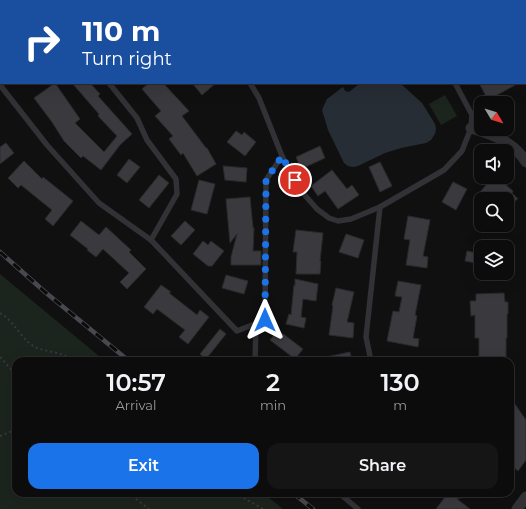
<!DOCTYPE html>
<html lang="en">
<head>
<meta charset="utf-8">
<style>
	body { margin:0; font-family:Montserrat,sans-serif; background:#151516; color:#f1f3f6; height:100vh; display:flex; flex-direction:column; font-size:15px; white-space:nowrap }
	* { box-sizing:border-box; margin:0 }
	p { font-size:13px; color:#9a9b9d }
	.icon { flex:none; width:22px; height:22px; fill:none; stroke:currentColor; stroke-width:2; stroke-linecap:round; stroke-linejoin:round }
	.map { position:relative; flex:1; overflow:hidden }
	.drawer { position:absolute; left:12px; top:357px; width:502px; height:140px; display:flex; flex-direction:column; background:#0c0c0d; border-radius:12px; box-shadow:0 4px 16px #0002,0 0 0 1px #2c2c2e }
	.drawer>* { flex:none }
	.hud { position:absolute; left:0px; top:0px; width:526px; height:84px; box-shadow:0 4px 16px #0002,0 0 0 1px #2c2c2e; background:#1a4fa0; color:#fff; overflow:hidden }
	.needle { width:26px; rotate:128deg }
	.fabs { position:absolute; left:474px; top:96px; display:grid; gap:8px }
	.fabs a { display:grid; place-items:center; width:40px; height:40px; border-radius:8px; background:#0c0c0d; box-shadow:0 4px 16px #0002,0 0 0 1px #2c2c2e; font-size:20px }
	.pin { position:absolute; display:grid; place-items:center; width:34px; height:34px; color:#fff; margin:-17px; border:2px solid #fff; border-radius:50%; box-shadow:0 1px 4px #0007 }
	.me { position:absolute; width:44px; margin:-22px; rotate:0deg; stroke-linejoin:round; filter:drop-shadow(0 0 3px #0008) }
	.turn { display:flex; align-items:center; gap:14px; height:84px; padding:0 16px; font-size:18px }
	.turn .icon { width:52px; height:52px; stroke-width:2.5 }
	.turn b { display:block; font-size:28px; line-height:34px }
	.eta { display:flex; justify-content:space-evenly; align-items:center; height:68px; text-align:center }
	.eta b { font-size:24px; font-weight:600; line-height:28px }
	.cta { display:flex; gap:8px; margin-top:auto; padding:8px 16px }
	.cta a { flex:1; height:46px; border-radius:12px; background:#1a73e8; color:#fff; font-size:16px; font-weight:600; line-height:46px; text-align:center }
	.cta a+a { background:#151516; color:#f1f3f6 }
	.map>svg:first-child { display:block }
</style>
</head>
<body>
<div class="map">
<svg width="526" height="509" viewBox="0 0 526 509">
	<rect width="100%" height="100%" fill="#101011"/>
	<g fill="#1c241e">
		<polygon points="445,95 457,116 441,125 429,104"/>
		<polygon points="0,274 105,361 16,361 16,493 263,493 283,509 0,509"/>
	</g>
	<polygon fill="#272d35" points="360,83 400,83 422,103 435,124 436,129 435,134 431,140 426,143 401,148 385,153 358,166 353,167 348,166 344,163 328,130 322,110 327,99 343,87 345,91 349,92 359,84"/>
	<g fill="#3a3a3e" stroke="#2a2a2d">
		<polygon points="55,83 80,119 75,123 104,152 117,136 98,116 99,114 72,83 90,83 100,94 98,96 132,134 120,145 101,170 83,156 81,158 64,141 52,122 34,98"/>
		<polygon points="149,83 163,83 189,111 182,116 206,148 207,148 216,164 197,176 183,153 181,155 169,139 173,136 155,116 161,111 142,89"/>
		<polygon points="192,83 216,83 202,95"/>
		<polygon points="479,83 519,83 488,100"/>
		<polygon points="236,131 242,135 244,132 256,142 245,156 227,142"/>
		<polygon points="6,143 14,153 0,164 0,147"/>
		<polygon points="320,146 325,158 301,169 296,157"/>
		<polygon points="129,159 140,167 127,183 117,175"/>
		<polygon points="24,161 42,179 43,177 73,201 53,226 45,219 52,210 21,185 18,188 8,178"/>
		<polygon points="380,162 392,186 380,192 369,167"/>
		<polygon points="223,166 247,168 246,182 225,180"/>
		<polygon points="332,170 347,189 352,185 359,195 338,209 325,191 318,196 311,186"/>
		<polygon points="159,175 169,183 149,208 139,200"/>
		<polygon points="479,177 497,177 513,191 512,193 518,199 517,199 507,211 507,199 481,199 481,202 480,204 474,199 487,184"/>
		<polygon points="199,180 215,184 207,214 191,210"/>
		<polygon points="453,182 467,189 456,210 442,202"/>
		<polygon points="250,197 253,228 254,228 253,251 261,251 261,265 231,265 231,257 237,234 230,243 226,199"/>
		<polygon points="408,216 430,220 423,256 428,257 427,268 406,265 410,240 404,239"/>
		<polygon points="81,221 99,235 106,227 131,250 129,252 146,269 127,289 120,282 129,273 103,249 96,257 87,250 88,249 70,235"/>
		<polygon points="185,221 195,230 181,245 171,236"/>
		<polygon points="296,230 323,233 320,261 321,261 320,274 296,274 297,252 293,252"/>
		<polygon points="346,234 364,240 358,258 339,252"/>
		<polygon points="203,241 208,245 211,241 224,251 212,266 208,266 193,254"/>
		<polygon points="467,251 481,254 481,264 465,261"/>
		<polygon points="226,275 248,281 244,294 222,288"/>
		<polygon points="295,279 318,284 316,301 303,299 301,317 306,318 304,328 286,324 289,314 291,315 294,285 295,286"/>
		<polygon points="398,281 421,285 415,315 417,316 413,338 419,339 418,347 387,341 393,311 399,312 402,297 395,296"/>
		<polygon points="161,285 171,292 169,293 197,315 200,310 209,317 188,344 179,337 185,330 157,309 153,314 144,307"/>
		<polygon points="336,288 354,292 347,322 354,323 353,338 329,335 333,306 332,305"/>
		<polygon points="504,293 505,302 508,302 508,314 507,314 507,338 506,338 506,361 479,361 479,338 475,338 475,315 471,316 470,301 476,301 476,294"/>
		<polygon points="220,329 226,334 206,359 200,354"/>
		<polygon points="278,330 303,349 295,359 270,340"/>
		<polygon points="350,352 352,361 326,361 326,357"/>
		<polygon points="510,397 526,420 526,460 518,471 510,464"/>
		<polygon points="448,493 470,493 471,495 457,499 470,509 436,509"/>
	</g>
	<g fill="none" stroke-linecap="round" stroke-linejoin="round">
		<g stroke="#37383d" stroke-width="2" stroke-dasharray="2 3" stroke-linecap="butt">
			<path d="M0,313C14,321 20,337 33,346C42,351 53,351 63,355C67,356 70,359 74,361"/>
			<polyline points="0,357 16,375"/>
			<polyline points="0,436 10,432 16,426"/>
			<polyline points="128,493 149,509"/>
			<polyline points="235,493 263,509"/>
		</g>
		<g stroke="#313136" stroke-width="5.5">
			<polyline points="36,0 38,1"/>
			<polyline points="187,0 188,1"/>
			<polyline points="426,0 426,1"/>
			<polyline points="4,1 5,0"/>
			<polyline points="109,83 137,118 147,140 176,179 177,194 151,240"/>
			<polyline points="250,83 259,98 282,156 302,192 317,209 329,218 338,221 351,219 380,207 444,170 462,151 471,128 472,115 455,83"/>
			<polyline points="0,85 47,145 99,203 151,240 237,331 265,320 266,180 282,156"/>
			<polyline points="255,361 256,324"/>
			<polyline points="371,361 366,337 380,207"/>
			<polyline points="339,493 358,509"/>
		</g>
		<g stroke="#313136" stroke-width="11">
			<path d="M471,128C492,134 514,142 526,162"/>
			<polyline points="517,509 526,497"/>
		</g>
		<defs>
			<g id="rail">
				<polyline points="0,252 45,292 129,361"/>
				<polyline points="293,493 313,509"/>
			</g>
		</defs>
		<use href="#rail" stroke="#48494f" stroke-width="4.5"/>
		<use href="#rail" stroke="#0b0b0c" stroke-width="3" stroke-dasharray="9" stroke-linecap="butt"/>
	</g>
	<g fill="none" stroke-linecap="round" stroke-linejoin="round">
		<polyline stroke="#1a73e8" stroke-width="7" stroke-dasharray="0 12.6" points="265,320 266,180 282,156 295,180"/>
	</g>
</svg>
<div class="fabs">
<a><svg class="needle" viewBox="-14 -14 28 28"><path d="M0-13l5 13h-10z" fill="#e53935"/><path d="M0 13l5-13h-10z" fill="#9a9b9d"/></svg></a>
<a><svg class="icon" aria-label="sound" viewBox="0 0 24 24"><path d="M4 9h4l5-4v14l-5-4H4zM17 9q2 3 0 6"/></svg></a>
<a><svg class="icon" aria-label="search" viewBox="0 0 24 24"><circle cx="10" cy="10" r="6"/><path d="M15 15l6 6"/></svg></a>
<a><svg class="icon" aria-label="layers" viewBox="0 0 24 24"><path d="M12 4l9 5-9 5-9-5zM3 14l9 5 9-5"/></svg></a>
</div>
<div class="pin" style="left:295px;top:180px;background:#d93025"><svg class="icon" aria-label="arrive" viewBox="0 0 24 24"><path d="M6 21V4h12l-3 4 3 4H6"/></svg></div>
<svg class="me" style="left:265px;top:320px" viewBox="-20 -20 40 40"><path d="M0-17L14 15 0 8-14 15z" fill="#1a73e8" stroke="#fff" stroke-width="4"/></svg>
<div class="hud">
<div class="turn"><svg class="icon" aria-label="right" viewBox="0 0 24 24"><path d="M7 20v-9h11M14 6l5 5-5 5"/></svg><div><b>110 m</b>Turn right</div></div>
</div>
<section class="drawer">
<div class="eta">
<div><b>10:57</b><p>Arrival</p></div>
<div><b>2</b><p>min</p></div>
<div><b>130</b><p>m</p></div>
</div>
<div class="cta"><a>Exit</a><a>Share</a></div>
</section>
</div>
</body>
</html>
